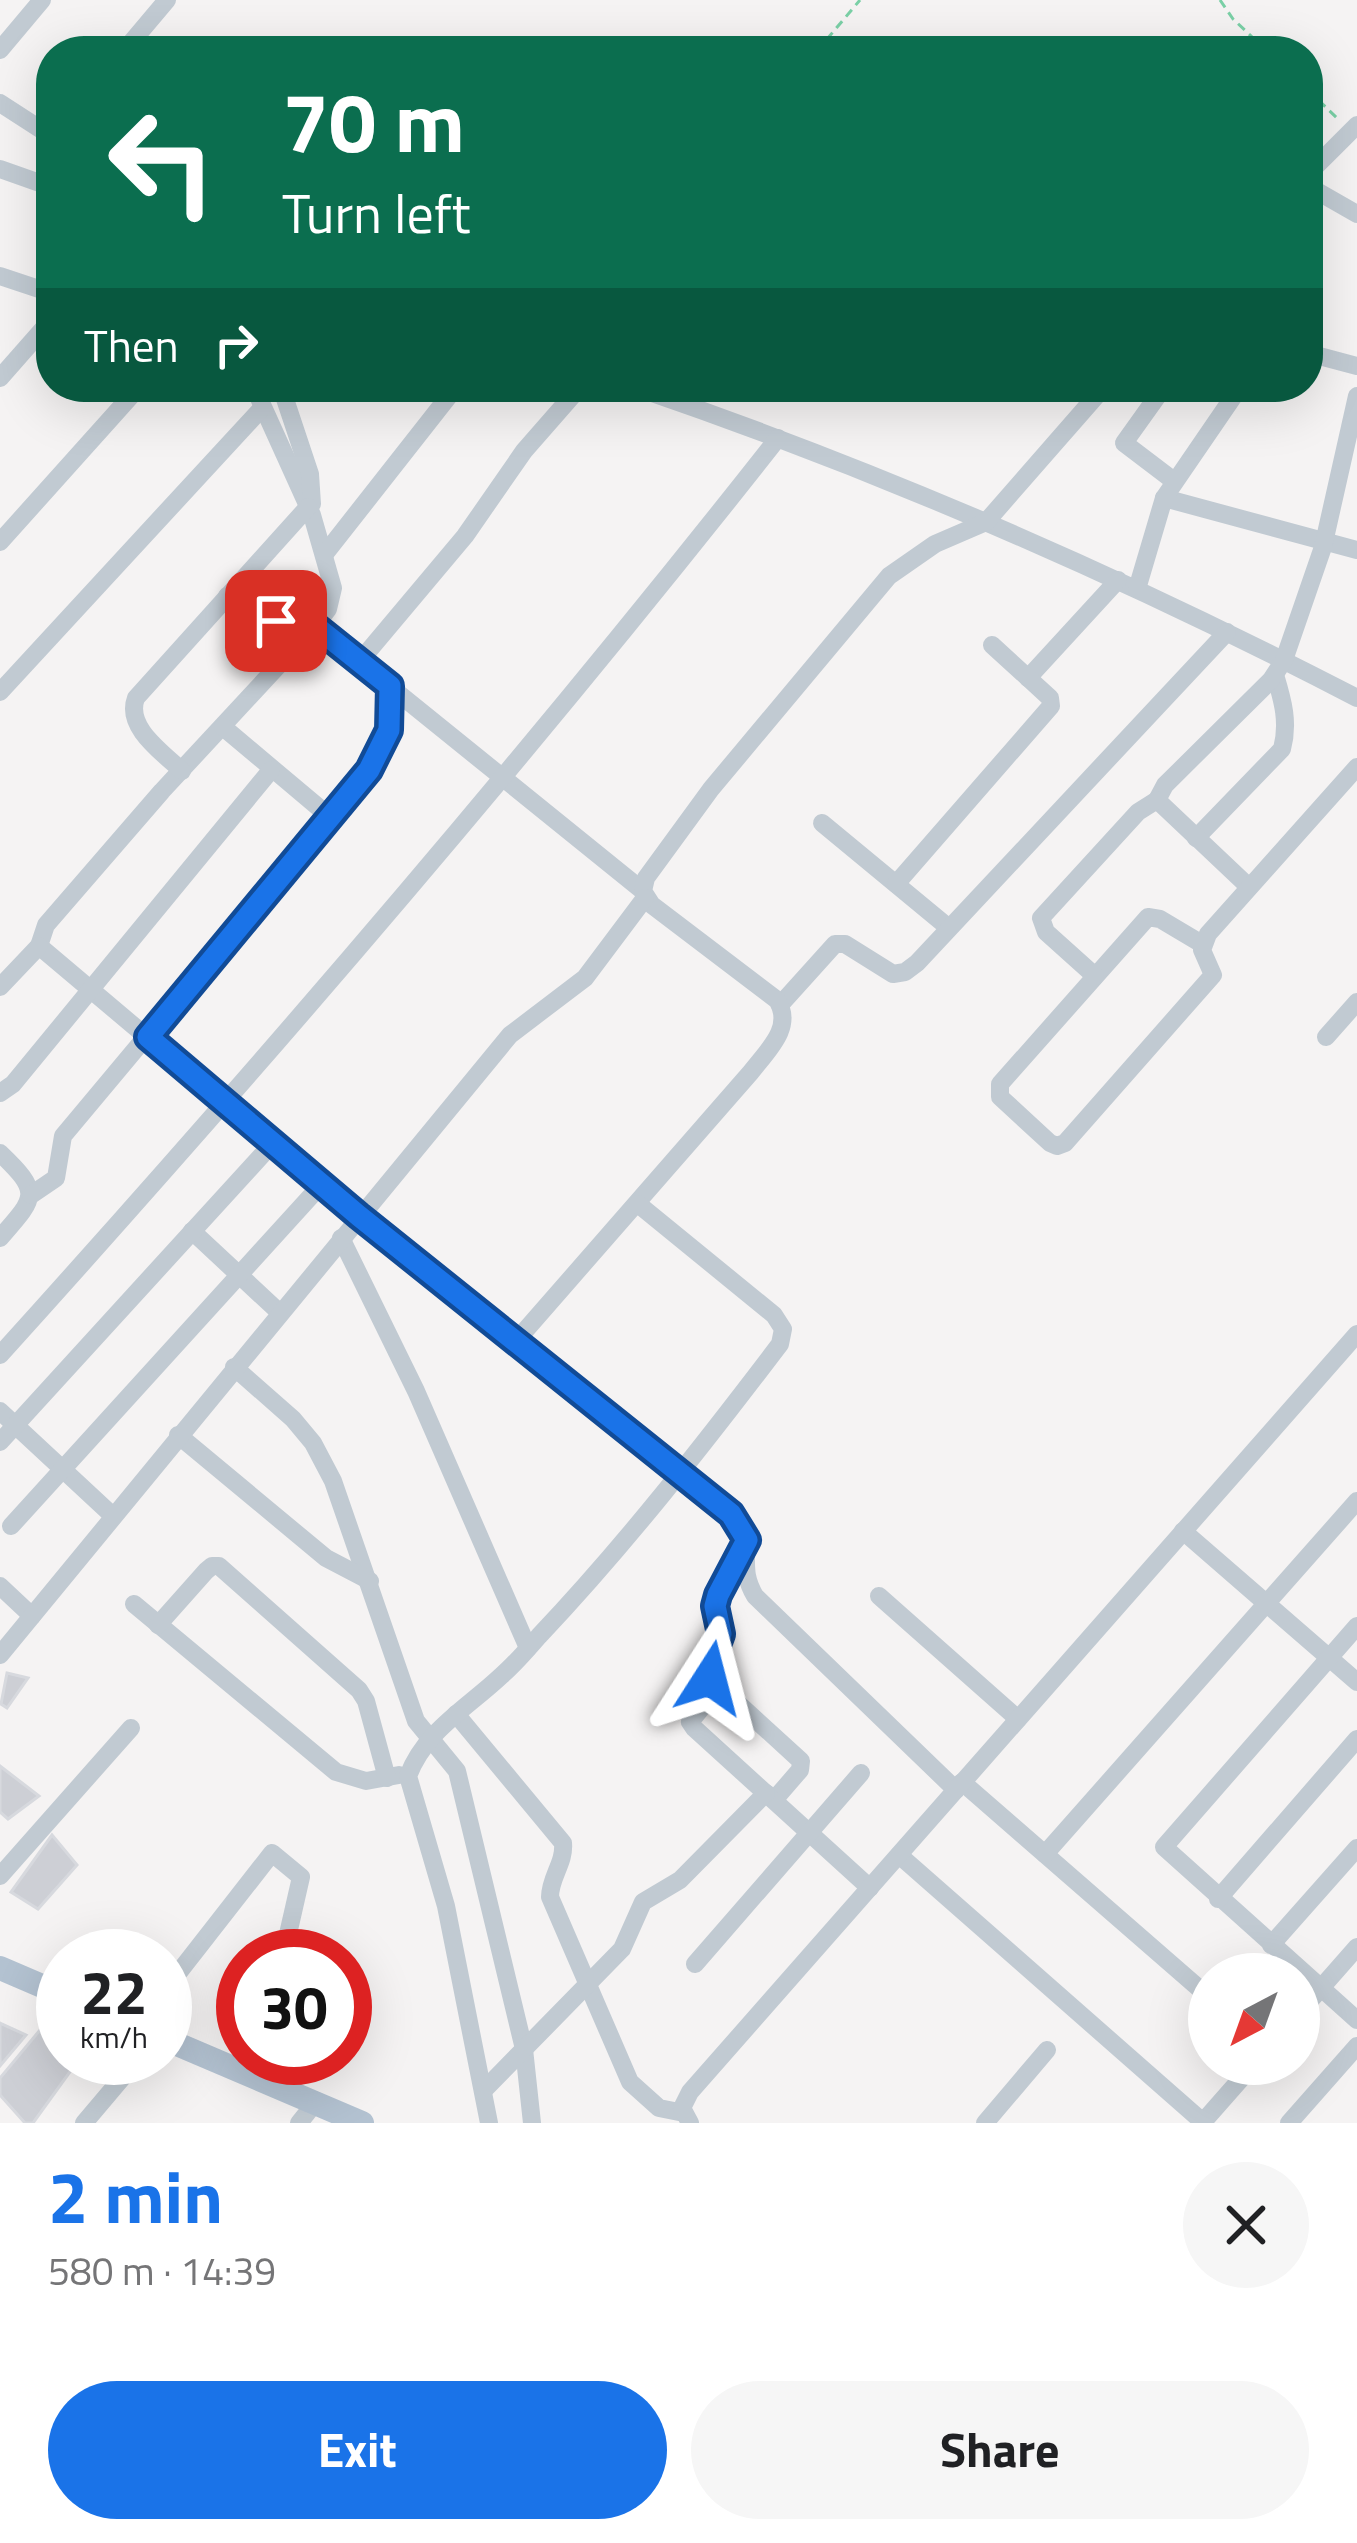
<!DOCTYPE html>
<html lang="en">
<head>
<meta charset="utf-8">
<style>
	body { margin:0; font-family:"Titillium Web",sans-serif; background:#f6f6f6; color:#202124; height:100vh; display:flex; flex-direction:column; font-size:45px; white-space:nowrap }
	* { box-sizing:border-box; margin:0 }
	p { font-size:39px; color:#757577 }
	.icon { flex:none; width:66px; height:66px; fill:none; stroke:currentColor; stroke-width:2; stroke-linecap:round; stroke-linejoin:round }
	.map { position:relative; height:2123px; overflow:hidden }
	.details { display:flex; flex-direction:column; background:#fff; flex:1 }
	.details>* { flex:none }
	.banner { position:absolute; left:36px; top:36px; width:1287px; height:366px; border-radius:48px; box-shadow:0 12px 48px #0002; background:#0b6e4f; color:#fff; overflow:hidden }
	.needle { width:78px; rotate:221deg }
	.tools { position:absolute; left:1188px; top:1953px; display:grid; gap:24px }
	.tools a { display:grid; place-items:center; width:132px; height:132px; border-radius:50%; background:#fff; box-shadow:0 12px 48px #0002; font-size:60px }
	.speed { position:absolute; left:36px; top:1929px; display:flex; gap:24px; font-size:60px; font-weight:700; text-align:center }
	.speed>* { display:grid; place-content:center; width:156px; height:156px; border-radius:50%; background:#fff; box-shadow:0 12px 48px #0002; line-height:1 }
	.speed small { font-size:30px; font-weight:400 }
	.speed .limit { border:18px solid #d22; background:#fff; color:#111 }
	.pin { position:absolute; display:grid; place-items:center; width:102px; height:102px; color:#fff; margin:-51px; border-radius:24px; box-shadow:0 6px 18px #0006 }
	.me { position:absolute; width:132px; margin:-66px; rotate:9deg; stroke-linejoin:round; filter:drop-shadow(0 0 9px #0008) }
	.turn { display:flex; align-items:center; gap:42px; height:252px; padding:0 48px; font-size:54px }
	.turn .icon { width:156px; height:156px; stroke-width:2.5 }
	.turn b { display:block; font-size:84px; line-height:102px }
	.then { display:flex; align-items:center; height:114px; padding:0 48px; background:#0003; gap:24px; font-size:45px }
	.round { display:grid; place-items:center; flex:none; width:126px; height:126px; border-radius:63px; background:#f6f6f6 }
	.headline { display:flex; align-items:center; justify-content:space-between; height:204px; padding:0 48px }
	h1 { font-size:72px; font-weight:700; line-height:90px; color:#1a73e8 }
	.cta { display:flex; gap:24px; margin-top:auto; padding:24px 48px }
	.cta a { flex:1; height:138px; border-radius:72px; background:#1a73e8; color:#fff; font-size:48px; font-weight:700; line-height:138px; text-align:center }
	.cta a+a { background:#f6f6f6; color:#202124 }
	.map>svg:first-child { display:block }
</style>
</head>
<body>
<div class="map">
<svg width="1357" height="2123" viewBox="0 0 1357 2123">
	<rect width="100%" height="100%" fill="#f5f3f3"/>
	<g fill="#cdcfd5" stroke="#d7d9de" stroke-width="3">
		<polygon points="7,1673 28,1678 7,1708 1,1704"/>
		<polygon points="0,1766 39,1796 8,1819 0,1812"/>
		<polygon points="52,1835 77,1865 38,1909 11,1892"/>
		<polygon points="0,2023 26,2035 0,2066"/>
		<polygon points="45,2024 63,2036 63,2058 80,2058 33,2123 25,2123 0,2095 0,2078"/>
	</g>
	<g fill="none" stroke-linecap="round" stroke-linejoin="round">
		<g stroke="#7ad0a6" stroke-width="3" stroke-dasharray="9 6" stroke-linecap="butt">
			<polyline points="1220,0 1233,19 1267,51"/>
			<polyline points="817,51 860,0"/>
			<polyline points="1308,90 1337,118"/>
		</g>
		<g stroke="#c1cad2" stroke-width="18">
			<polyline points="0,50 42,0"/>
			<polyline points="124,51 167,0"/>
			<polyline points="0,103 51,136"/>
			<polyline points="0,169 51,187"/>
			<polyline points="1308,174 1357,125"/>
			<polyline points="1308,186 1357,214"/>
			<polyline points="0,276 51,293"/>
			<polyline points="1308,353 1357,366"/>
			<polyline points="0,378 51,320"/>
			<path d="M254,387L312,515L333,588L328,609L315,626L162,791L46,925L39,946L359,1216L731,1514C759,1552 735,1562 755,1596L956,1790"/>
			<polyline points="281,387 310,474 312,504"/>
			<path d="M635,387C883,472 1124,577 1357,698"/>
			<polyline points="1164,387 1124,443 1174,481"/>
			<polyline points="1164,498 1357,550"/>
			<polyline points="0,542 139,387"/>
			<polyline points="324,555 456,387"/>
			<polyline points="1137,589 1164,498 1240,387"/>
			<polyline points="227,596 264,618 315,626 643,891"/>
			<polyline points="360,661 465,536 524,451 580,387"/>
			<polyline points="1028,678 1118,580"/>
			<polyline points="0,692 262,408"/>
			<polyline points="223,727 330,817"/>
			<path d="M182,771C162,752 125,727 136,698L308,507"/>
			<polyline points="822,823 949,928"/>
			<path d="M1196,838L1282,749C1289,723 1283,701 1275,675"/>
			<polyline points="896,884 1051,706 1050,698 992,645"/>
			<polyline points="1249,887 1157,800 1165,785 1271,680 1284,660 1323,547 1357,396"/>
			<polyline points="1202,944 1160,919 1148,917 1000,1084 1000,1097 1050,1143 1057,1146 1065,1143 1213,975 1202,950 1208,934 1357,767"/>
			<polyline points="1095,976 1046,932 1041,918 1138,812 1157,800"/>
			<polyline points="0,987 39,946"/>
			<polyline points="780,1005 835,944 845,944 893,974 905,972 917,963 1227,632"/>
			<polyline points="1326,1037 1357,1002"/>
			<polyline points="0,1093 13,1084 271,770"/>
			<path d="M0,1153C42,1193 36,1197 0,1238"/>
			<polyline points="31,1195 56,1178 63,1136 369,770 389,730 390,686"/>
			<polyline points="192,1231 279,1312"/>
			<polyline points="341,1238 416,1391 528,1648"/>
			<path d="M516,1341L751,1072C768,1050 794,1027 777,1000L652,905L643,891L646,878L711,789L889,576L935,544L986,522L1104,387"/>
			<path d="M0,1355C269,1057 530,753 778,438"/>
			<polyline points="234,1367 293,1419 313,1443 333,1481 416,1721 457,1771 524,2049 532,2123"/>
			<polyline points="0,1411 113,1516"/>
			<polyline points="178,1435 326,1558 370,1581"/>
			<polyline points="0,1442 273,1143"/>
			<polyline points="11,1526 321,1185"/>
			<polyline points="1183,1531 1357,1682"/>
			<polyline points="743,1548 718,1595 715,1606 721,1634 709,1667 710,1678 801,1761 800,1770 774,1800"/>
			<polyline points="0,1586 32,1616"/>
			<polyline points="879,1596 1018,1719"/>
			<polyline points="134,1604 336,1772 366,1781 399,1775"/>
			<polyline points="158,1625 206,1571 212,1566 219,1566 359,1690 366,1701 387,1778"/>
			<polyline points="1357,1626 1164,1847 1357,2020"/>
			<polyline points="0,1655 510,1035 585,978 645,898"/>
			<polyline points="718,1688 690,1722 694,1728 870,1888"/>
			<path d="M456,1714L563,1843C565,1863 550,1877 550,1897L630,2082L659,2108L684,2113"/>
			<polyline points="962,1782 1209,1997"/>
			<polyline points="1045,1854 1357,1501"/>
			<polyline points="899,1855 1204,2123"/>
			<polyline points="0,1876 131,1728"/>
			<polyline points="1218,1899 1357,1739"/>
			<polyline points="1271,1945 1357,1848"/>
			<polyline points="695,1964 861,1773"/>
			<polyline points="165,1990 272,1853 301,1877 283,1956"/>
			<polyline points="1299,2013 1357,1947"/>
			<polyline points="483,2091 622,1949 643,1902 680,1880 766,1793"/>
			<polyline points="1203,2122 1254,2064"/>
			<polyline points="84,2123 139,2058"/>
			<polyline points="299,2123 315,2103"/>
			<path d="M489,2123L446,1906L408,1776C425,1731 467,1708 501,1676C515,1664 527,1650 539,1636C626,1544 704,1444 780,1344L783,1329L774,1315L638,1204"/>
			<polyline points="690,2123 682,2108 690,2092 1357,1334"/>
			<polyline points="985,2123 1047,2050"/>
			<polyline points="1289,2123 1357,2046"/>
		</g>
		<g stroke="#b3c2d1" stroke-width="24">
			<polyline points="0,1968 63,1995"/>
			<polyline points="165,2039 362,2123"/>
		</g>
	</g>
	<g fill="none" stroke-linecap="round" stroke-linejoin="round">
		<defs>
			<polyline id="route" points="276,621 315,626 390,686 389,730 369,770 148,1037 359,1216 731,1514 747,1540 718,1595 715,1606 721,1634 709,1667 710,1678"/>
		</defs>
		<use href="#route" stroke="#114b97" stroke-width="30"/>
		<use href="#route" stroke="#1a73e8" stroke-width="21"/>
	</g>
</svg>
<div class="tools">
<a><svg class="needle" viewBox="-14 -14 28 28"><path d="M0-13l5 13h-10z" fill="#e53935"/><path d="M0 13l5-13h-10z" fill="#757577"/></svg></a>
</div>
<div class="speed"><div>22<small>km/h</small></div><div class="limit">30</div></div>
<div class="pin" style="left:276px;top:621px;background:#d93025"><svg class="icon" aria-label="arrive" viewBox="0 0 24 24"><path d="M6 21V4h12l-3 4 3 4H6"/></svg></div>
<svg class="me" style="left:710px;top:1678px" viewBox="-20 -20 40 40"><path d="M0-17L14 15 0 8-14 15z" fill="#1a73e8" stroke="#fff" stroke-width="4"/></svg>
<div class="banner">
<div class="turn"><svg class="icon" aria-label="left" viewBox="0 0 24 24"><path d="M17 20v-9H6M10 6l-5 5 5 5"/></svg><div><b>70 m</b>Turn left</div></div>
<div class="then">Then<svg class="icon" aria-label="right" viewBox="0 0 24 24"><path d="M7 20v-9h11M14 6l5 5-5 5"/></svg></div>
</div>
</div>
<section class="details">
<div class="headline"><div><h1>2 min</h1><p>580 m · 14:39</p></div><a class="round"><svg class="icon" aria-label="close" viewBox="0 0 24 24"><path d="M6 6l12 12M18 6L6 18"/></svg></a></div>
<div class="cta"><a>Exit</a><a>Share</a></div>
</section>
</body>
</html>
